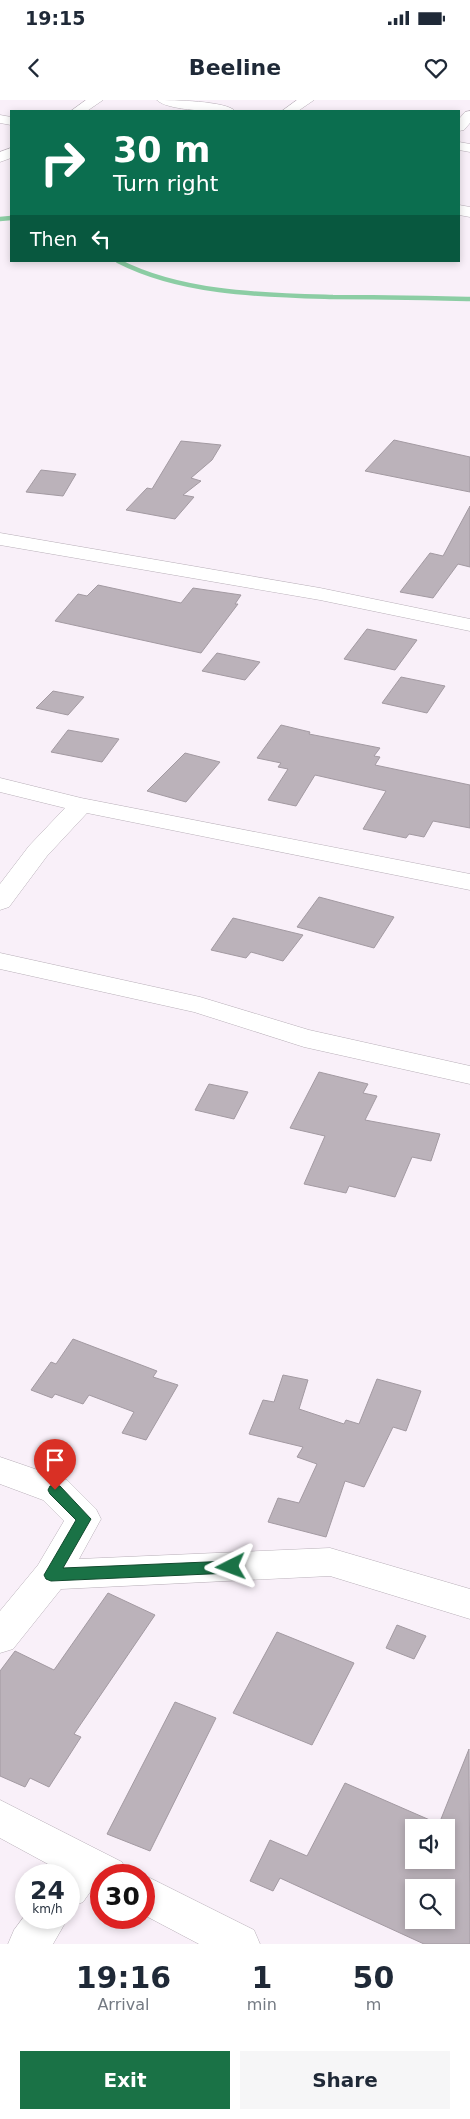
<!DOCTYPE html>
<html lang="en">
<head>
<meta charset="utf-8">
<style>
	body { margin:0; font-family:"DejaVu Sans",sans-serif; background:#f6f6f7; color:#1f2937; height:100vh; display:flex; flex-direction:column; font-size:19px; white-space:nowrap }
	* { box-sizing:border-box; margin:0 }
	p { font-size:16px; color:#747a83 }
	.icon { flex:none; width:28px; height:28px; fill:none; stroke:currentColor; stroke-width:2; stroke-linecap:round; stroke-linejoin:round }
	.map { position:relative; height:1844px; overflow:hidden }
	.drawer { display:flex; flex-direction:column; background:#fff; flex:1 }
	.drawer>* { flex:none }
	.guide { position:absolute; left:10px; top:10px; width:450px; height:152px; border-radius:0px; box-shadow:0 2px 8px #0003; background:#0b6e4f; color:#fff; overflow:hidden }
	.controls { position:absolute; left:405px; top:1719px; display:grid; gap:10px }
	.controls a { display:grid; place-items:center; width:50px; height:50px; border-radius:0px; background:#fff; box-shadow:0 2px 8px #0003; font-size:25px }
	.speed { position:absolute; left:15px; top:1764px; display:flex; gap:10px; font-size:25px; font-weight:700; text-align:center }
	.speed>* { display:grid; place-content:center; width:65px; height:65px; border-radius:50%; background:#fff; box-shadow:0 2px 8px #0003; line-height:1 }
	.speed small { font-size:12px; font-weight:400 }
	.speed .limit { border:8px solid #d22; background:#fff; color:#111 }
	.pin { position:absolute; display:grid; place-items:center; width:42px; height:42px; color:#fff; margin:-51px -21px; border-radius:50% 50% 50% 0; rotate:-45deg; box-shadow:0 0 5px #0007 }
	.pin .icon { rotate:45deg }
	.me { position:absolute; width:55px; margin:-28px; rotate:267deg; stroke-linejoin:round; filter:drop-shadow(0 0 4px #0008) }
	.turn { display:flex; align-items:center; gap:18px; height:105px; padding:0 20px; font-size:22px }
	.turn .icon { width:65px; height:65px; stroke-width:2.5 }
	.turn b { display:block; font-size:35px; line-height:42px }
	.then { display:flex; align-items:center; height:48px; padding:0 20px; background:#0003; gap:10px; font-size:19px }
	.eta { display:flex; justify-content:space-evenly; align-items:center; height:85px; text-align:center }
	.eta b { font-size:30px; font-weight:700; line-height:35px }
	.cta { display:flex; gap:10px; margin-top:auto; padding:10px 20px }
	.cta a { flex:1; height:58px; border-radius:0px; background:#1a7246; color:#fff; font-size:20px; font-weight:700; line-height:58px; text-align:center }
	.cta a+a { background:#f6f6f7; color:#1f2937 }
	.status { display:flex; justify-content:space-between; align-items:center; height:35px; padding:0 25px; background:#fff; direction:ltr }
	.status svg { height:14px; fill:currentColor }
	header { display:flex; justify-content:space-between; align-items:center; height:65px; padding:0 20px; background:#fff; font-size:22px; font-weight:700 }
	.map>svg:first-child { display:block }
</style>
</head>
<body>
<div class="status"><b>19:15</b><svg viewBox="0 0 49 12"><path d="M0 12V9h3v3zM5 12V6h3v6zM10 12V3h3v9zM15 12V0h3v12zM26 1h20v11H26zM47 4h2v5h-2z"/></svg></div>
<header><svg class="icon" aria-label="back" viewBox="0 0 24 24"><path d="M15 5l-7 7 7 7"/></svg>Beeline<svg class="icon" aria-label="heart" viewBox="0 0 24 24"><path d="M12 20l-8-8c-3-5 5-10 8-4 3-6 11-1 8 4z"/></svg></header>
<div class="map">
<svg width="470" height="1844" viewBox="0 0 470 1844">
	<rect width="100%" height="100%" fill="#f9f0f9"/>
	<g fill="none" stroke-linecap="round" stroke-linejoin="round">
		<g stroke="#8ccda4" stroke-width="4.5">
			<polyline points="0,119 11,118"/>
			<path d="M118,161C182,194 263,195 333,197C379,197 424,198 470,199"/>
		</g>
	</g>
	<g fill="#bbb2ba" stroke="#a39aa2" fill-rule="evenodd">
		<polygon points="394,340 470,357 470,392 365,371"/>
		<polygon points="181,341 221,345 212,360 191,378 201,381 183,395 194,397 175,419 126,410 147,388 152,389"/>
		<polygon points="41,370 76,374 63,396 26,392"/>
		<polygon points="470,406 470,467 458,464 433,498 400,492 430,453 443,456"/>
		<polygon points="98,485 181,503 193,488 241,495 235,504 238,504 201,553 55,521 78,494 87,496"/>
		<polygon points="367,529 417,540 395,570 344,559"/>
		<polygon points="217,553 260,562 245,580 202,571"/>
		<polygon points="401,577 445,586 427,613 382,603"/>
		<polygon points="53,591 84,597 68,615 36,608"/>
		<polygon points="281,625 310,632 309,634 380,648 374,656 380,657 375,665 470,685 470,728 433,721 424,737 409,734 406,738 363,729 386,691 315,675 296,706 268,700 288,669 278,667 281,663 257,658"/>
		<polygon points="68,630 119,639 102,662 51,652"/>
		<polygon points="185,653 220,662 186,702 147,691"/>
		<polygon points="319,797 394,817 374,848 297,827"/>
		<polygon points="233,818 303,835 283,861 251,852 246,858 211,850"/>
		<polygon points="319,972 368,984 363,993 377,996 365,1020 440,1034 431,1061 412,1057 395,1097 349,1086 346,1093 304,1084 325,1036 290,1028"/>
		<polygon points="209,984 248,992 234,1019 195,1010"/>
		<polygon points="73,1239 157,1271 153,1277 178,1285 146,1340 122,1333 134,1312 89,1295 83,1304 55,1294 52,1298 31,1290 51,1262 56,1264"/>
		<polygon points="283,1275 308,1280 299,1309 344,1324 346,1320 359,1324 377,1279 421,1291 406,1331 393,1327 364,1387 345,1381 326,1437 268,1422 278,1398 299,1403 317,1364 297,1357 303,1347 249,1334 263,1300 274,1302"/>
		<polygon points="108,1493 155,1515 74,1634 81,1637 49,1687 30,1678 25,1687 0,1676 0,1571 15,1551 54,1570"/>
		<polygon points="397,1525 426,1536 414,1559 386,1548"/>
		<polygon points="277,1532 354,1563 312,1645 233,1613"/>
		<polygon points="175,1602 216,1618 150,1751 107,1734"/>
		<path d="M469,1649L470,1844H424L280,1778L273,1791L250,1781L270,1740L307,1756L345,1683L439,1724ZM414,1728H446V1760H414ZM414,1788H446V1820H414Z"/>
	</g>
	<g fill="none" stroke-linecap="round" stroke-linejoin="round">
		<defs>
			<g id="minor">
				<polygon points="86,0 103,0 87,11 71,11"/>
				<path d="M157,0C172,0 227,1 235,11C220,12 166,11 157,0Z"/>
				<polygon points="297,0 314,0 298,11 282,11"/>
				<polygon points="470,11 470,23 464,30 459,31 459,19 465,12"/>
				<polygon points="0,15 11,17 11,25 0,23"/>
				<polygon points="459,42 470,44 470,52 459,50"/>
				<polygon points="11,48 11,58 0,62 0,52"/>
				<polygon points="459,105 470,107 470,117 459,115"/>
				<polygon points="0,433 320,488 470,519 470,531 320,500 0,445"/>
				<polygon points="0,678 81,698 470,774 470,790 87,713 47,756 9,807 0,810 0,784 29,746 65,708 0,692"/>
				<polygon points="0,853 200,897 309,930 470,966 470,984 304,947 194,912 0,869"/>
				<polygon points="0,1357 67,1380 96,1409 101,1419 79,1459 330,1448 470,1489 470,1519 330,1476 61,1489 13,1549 0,1553 0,1511 38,1465 64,1421 43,1400 0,1384"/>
				<polygon points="0,1700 122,1762 128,1775 101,1775 101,1791 93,1788 83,1802 69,1808 69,1775 55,1775 59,1770 0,1738"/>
				<polygon points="144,1775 254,1830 260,1844 199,1844 144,1815"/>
				<polygon points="26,1814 26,1818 68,1818 53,1844 8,1844 14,1830"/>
			</g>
		</defs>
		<use href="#minor" stroke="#b8afb8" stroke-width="1"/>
		<use href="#minor" fill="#fff" fill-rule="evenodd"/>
	</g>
	<polygon fill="#1a7246" stroke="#114a2e" points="55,1385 60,1386 91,1419 63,1468 231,1461 236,1463 238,1467 236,1471 231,1473 51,1481 46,1479 44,1475 76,1420 50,1394 48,1390 50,1386"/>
</svg>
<div class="controls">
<a><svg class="icon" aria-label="sound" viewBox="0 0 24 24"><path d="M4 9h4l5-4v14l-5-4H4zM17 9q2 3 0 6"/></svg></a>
<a><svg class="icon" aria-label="search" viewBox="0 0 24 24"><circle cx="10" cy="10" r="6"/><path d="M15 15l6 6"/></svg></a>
</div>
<div class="speed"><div>24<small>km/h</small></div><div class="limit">30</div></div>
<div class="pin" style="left:55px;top:1390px;background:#d93025"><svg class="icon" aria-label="arrive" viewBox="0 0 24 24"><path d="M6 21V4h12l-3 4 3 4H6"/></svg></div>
<svg class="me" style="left:231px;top:1467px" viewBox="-20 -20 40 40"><path d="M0-17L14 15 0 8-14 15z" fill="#1a7246" stroke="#fff" stroke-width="4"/></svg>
<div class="guide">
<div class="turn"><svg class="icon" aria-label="right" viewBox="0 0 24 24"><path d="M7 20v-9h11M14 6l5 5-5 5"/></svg><div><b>30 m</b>Turn right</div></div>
<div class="then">Then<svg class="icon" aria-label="left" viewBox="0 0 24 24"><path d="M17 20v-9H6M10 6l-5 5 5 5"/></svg></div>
</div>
</div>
<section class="drawer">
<div class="eta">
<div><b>19:16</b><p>Arrival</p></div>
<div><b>1</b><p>min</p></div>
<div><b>50</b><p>m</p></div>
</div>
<div class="cta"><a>Exit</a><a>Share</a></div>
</section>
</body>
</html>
